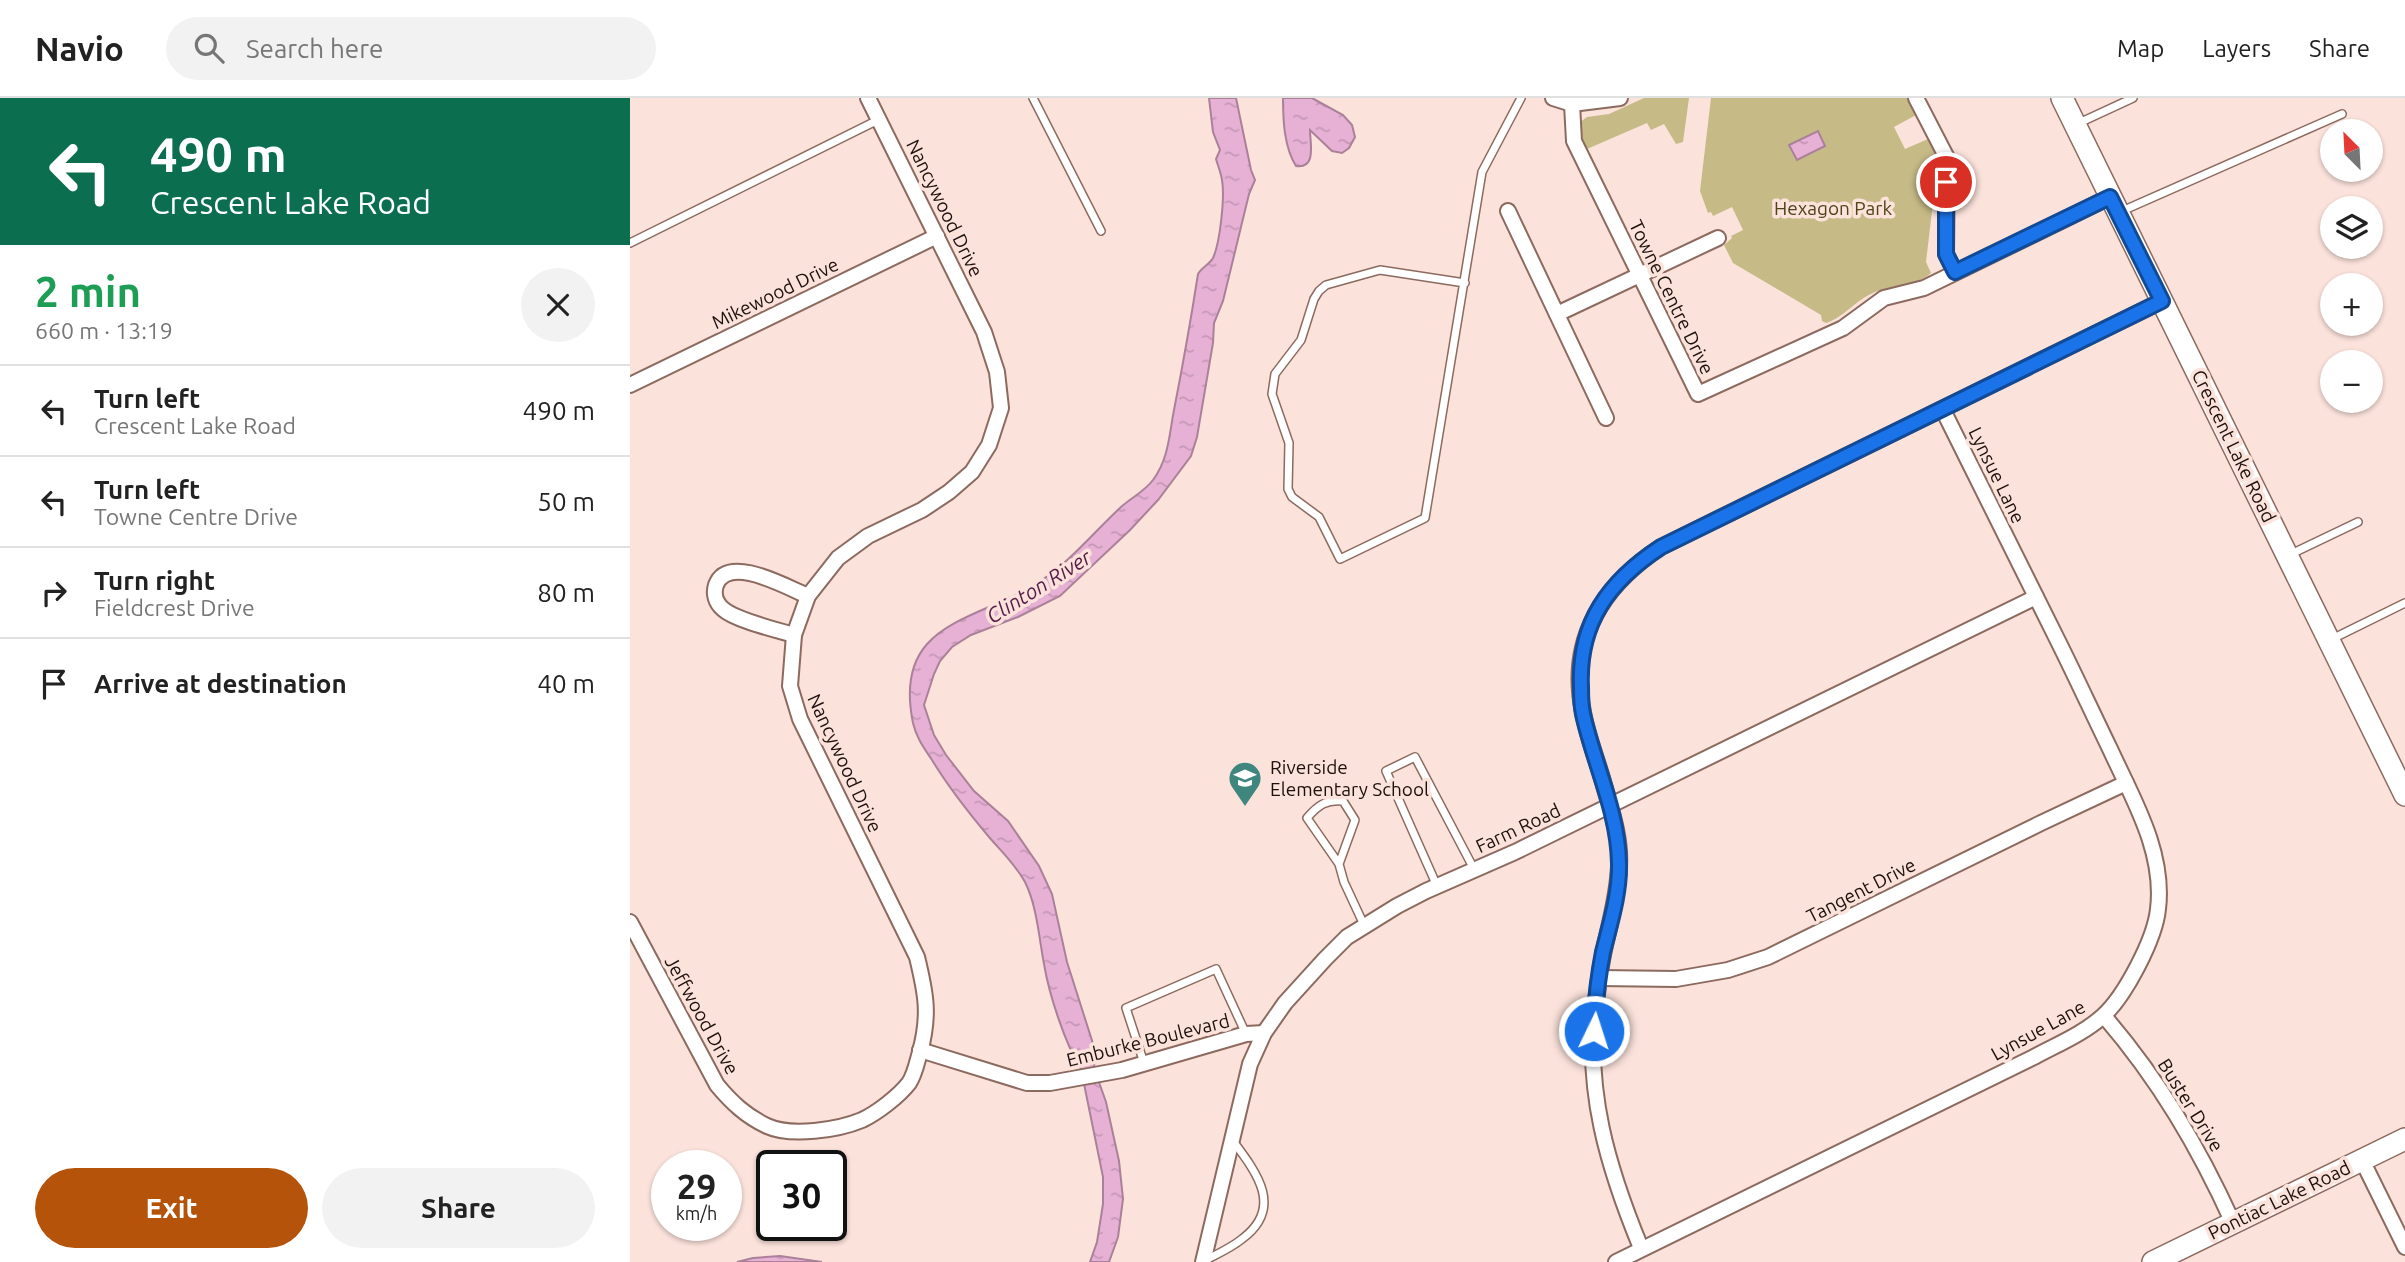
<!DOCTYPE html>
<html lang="en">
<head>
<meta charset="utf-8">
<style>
	body { margin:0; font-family:Ubuntu,sans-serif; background:#f2f2f2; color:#222; height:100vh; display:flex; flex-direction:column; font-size:26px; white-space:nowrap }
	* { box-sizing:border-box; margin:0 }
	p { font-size:23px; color:#767676 }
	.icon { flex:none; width:38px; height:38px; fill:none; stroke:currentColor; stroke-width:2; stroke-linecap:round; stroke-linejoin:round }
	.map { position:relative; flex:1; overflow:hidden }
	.drawer { display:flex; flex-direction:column; background:#fff; width:630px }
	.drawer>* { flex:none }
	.hud { background:#0b6e4f; color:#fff; overflow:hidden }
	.needle { width:46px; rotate:336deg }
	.buttons { position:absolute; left:1690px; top:21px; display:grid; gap:14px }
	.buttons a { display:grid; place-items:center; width:63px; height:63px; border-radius:50%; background:#fff; box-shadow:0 2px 5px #0004; font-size:35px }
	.speed { position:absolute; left:21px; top:1052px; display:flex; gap:14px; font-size:35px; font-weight:700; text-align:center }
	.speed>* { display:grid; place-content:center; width:91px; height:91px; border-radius:50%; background:#fff; box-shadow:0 2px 5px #0004; line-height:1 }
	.speed small { font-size:18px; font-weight:400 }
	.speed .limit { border:4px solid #111; border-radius:10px; background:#fff; color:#111 }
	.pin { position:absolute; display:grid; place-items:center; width:60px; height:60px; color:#fff; margin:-30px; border:4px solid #fff; border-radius:50%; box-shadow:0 2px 7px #0007 }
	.me { position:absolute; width:77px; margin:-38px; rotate:4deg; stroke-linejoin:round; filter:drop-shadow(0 0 5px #0008) }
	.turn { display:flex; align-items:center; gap:24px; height:147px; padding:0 35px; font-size:32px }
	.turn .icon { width:91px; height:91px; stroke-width:2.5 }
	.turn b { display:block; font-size:49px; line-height:60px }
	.round { display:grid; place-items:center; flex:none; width:74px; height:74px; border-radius:37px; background:#f2f2f2 }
	.overview { display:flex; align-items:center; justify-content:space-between; height:119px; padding:0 35px }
	h1 { font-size:42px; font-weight:700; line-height:52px; color:#1e9e55 }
	.button { display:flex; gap:14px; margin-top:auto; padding:14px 35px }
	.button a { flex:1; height:80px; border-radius:42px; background:#b45309; color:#fff; font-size:28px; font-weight:700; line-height:80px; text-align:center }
	.button a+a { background:#f2f2f2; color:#222 }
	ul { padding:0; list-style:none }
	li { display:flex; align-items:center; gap:21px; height:91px; padding:0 35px; border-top:2px solid #e0e0e0 }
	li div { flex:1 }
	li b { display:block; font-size:26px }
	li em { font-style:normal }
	header { display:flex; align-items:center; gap:42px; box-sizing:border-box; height:98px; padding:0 35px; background:#fff; border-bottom:2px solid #e0e0e0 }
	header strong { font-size:33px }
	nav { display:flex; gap:38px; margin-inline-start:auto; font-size:24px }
	.search { width:490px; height:63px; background:#f2f2f2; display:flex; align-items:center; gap:18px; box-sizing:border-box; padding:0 24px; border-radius:38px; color:#767676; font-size:26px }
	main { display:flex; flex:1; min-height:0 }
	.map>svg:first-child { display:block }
</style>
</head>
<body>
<header>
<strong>Navio</strong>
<div class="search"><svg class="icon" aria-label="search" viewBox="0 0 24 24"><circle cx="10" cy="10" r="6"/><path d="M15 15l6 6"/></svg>Search here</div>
<nav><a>Map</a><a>Layers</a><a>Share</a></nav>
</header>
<main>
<section class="drawer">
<div class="hud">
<div class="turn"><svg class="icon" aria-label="left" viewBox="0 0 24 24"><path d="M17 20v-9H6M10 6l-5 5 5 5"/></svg><div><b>490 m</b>Crescent Lake Road</div></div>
</div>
<div class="overview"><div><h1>2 min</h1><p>660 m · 13:19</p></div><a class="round"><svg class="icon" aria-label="close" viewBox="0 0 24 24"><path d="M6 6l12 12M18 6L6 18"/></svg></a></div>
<ul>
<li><svg class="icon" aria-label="left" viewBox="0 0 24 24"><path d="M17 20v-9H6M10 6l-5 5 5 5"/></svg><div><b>Turn left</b><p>Crescent Lake Road</p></div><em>490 m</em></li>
<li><svg class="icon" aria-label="left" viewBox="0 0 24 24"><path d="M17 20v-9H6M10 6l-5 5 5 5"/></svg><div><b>Turn left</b><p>Towne Centre Drive</p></div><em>50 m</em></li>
<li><svg class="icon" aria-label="right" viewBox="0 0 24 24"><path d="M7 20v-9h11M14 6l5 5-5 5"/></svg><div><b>Turn right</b><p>Fieldcrest Drive</p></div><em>80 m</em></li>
<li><svg class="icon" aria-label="arrive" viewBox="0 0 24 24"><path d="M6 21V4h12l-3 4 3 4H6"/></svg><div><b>Arrive at destination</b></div><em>40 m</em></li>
</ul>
<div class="button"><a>Exit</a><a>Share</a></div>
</section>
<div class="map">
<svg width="1775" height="1164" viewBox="0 0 1775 1164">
	<defs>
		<pattern id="water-ripples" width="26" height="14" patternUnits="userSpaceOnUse" patternTransform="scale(1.75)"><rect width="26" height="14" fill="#e6b1d5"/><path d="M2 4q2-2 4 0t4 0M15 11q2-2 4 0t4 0" fill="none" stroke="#c597b6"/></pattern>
	</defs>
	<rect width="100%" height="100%" fill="#fbe2db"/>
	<g fill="#c6bb87">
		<polygon points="1014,0 1059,0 1053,44 1046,46 1034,26 1021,32 1017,25 957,51 951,40 949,25 957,19 979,16"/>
		<path d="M1081,0H1278L1286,17L1264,29L1275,51L1298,41L1310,66L1307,71L1296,164L1301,175C1286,189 1261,187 1243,195C1226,202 1213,220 1196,225L1192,223L1191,217L1103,165L1094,147L1102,140L1101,138L1113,132L1102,109L1083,118L1081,114L1078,115L1070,93Z"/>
	</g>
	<g fill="url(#water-ripples)" stroke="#aa8199" stroke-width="2">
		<path d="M579,0H606L621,72L625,82L619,96L593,203L584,225L583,245L567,339L561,358L528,402L500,432L430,498L388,519L341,537L322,549L310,563L304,576L294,607L304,637L316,657L344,693L378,723L409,768L422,796L437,864L465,952L464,970L476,1004L489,1063L493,1101L488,1139L479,1164H460L467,1144L473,1106V1079L451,971C435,946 419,896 414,866C409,840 407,808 395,784C385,766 372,754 359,739C338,714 319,690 302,662C294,650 286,639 283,625C262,523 346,524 409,484C440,464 464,434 491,409C501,400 515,393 523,382C539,360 539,337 544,312C553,266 561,221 568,176C572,169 579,167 583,160C590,145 595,99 592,82C591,75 588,68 586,61L590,52L583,34Z"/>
		<path d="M653,0H682L713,17L722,27L725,39L719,50L712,55L702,53L680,32C680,45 687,71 666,68C654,49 653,22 653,0Z"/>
		<polygon points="1188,33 1195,48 1167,62 1159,47"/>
		<polygon points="150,1158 192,1164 107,1164 123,1160"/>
	</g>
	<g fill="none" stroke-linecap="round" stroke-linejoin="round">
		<defs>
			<g id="lane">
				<polyline points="403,0 471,133"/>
				<polyline points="1449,25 1503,0"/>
				<polyline points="1492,113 1712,16"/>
				<polyline points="0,145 248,22"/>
				<polyline points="835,185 750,172 696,187 689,193 684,201 671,242 645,276 642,296 659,345 658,391 662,399 689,419 710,461 795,420 852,74 891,0"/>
				<polyline points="1659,457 1728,424"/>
				<polyline points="1700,542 1775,505"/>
				<path d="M709,766L725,722L713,703C697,701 688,707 677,720L709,766L714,784L734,827"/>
				<polyline points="807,788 756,673 785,659 844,771"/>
				<polyline points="514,965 496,910 586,871 616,936"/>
				<path d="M574,1163C587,1156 601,1150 612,1141C654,1110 627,1075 603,1043"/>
			</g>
			<g id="street">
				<polyline points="923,0 942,6 990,0"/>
				<polyline points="1286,0 1317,60 1316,156 1325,174"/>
				<polyline points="942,6 944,43 1068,296 1213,230 1254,200 1294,190 1480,99"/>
				<polyline points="878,113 976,320"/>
				<polyline points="927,216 1088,140"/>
				<polyline points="0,287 307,138"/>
				<path d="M164,537C147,532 105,522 93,511C86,505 83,496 86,487C98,455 158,490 178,498"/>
				<path d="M0,824L87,987C102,1005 116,1018 137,1028C161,1039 208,1032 232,1022C247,1015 269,998 279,985C285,976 287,964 290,954C300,917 296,896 287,859L170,621L160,588L164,537L178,498L208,460L238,438L292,412L319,394L342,374L359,347L371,310L367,274L354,234L238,0"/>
				<polyline points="969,880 1046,881 1098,872 1138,859 1411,725 1496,685"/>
				<path d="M1474,918C1529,982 1568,1048 1603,1125"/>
				<polyline points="290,952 397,985 420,985 492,972 616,936 634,935"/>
				<polyline points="1732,1062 1775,1149"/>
				<path d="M1011,1150C978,1070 954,991 966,904C968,888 970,872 973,857C979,827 988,798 989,768C991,738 980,709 972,680C966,659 957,637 953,614C938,542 972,488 1031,449L1532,203"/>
				<polyline points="573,1164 620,966 634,935 655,905 695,861 717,839 767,808 796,793 885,754 1406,499"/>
				<path d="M986,1164L1404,959C1426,947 1453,936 1473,918C1495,898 1525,841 1528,811C1535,754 1503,701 1480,651C1462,614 1445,577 1427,541C1389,464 1351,388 1313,312"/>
			</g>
			<g id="secondary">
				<polyline points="1432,0 1775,697"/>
				<polyline points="1523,1164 1775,1041"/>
			</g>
		</defs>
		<use href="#lane" stroke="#8c6a5f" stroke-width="10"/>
		<use href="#street" stroke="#8c6a5f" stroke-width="18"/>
		<use href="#secondary" stroke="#8c6a5f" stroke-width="24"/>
		<use href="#lane" stroke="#fff" stroke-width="7"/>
		<use href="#street" stroke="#fff" stroke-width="14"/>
		<use href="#secondary" stroke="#fff" stroke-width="21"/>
	</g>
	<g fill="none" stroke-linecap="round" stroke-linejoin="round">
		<defs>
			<path id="route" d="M964,933C965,907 968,880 973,854C980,826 990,795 989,765C988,713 964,666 953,616C951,607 951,598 951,589C948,525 979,483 1031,449L1532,203L1480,99L1325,174L1316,156V84"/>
		</defs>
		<use href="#route" stroke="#114b97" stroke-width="18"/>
		<use href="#route" stroke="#1a73e8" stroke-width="12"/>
	</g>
	<defs>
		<symbol id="school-pin" viewBox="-11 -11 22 30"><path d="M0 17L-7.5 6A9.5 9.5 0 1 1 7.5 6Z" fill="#3f867e" stroke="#fbe2db"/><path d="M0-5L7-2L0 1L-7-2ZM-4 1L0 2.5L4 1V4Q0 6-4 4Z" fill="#fff"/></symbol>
	</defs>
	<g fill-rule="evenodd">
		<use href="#school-pin" x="596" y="661" width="38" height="52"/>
	</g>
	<g text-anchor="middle" stroke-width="7" stroke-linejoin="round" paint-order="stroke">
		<g font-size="19" fill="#1d100c" stroke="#fbe2db">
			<text transform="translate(315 110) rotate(64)" y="7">Nancywood Drive</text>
			<text transform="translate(145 195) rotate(-26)" y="7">Mikewood Drive</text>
			<text transform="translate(1042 199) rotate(64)" y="7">Towne Centre Drive</text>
			<text transform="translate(1604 348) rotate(64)" y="7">Crescent Lake Road</text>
			<text transform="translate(1367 377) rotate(64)" y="7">Lynsue Lane</text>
			<text transform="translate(215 665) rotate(65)" y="7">Nancywood Drive</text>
			<text transform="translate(888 730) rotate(-25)" y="7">Farm Road</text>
			<text transform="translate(1231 792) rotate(-27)" y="7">Tangent Drive</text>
			<text transform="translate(72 917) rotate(61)" y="7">Jeffwood Drive</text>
			<text transform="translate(1408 932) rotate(-29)" y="7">Lynsue Lane</text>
			<text transform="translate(518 942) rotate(-14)" y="7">Emburke Boulevard</text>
			<text transform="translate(1561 1007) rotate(58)" y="7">Buster Drive</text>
			<text transform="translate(1649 1102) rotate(-26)" y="7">Pontiac Lake Road</text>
		</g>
		<g font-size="19" fill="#4d4316" stroke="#fbe2db">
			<text x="1203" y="117">Hexagon Park</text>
		</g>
		<g font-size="19" fill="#1d100c" stroke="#fbe2db" text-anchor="start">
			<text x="640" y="676">Riverside<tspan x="640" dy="22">Elementary School</tspan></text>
		</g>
		<g font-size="21" font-style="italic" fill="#571a48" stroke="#fbe2db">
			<text transform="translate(409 489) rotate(-32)" y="7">Clinton River</text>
		</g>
	</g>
</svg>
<div class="buttons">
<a><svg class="needle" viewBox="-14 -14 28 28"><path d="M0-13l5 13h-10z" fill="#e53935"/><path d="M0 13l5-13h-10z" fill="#767676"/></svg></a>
<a><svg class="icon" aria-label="layers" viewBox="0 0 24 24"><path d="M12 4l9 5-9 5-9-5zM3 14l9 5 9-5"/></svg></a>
<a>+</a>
<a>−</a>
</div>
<div class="speed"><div>29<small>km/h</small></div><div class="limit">30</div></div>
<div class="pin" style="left:1316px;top:84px;background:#d93025"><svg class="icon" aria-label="arrive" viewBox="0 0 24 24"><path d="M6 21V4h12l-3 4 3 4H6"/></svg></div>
<svg class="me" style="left:964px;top:933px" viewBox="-20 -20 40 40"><circle r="17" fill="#1a73e8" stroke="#fff" stroke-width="3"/><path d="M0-11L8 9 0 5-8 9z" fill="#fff"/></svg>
</div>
</main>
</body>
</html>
